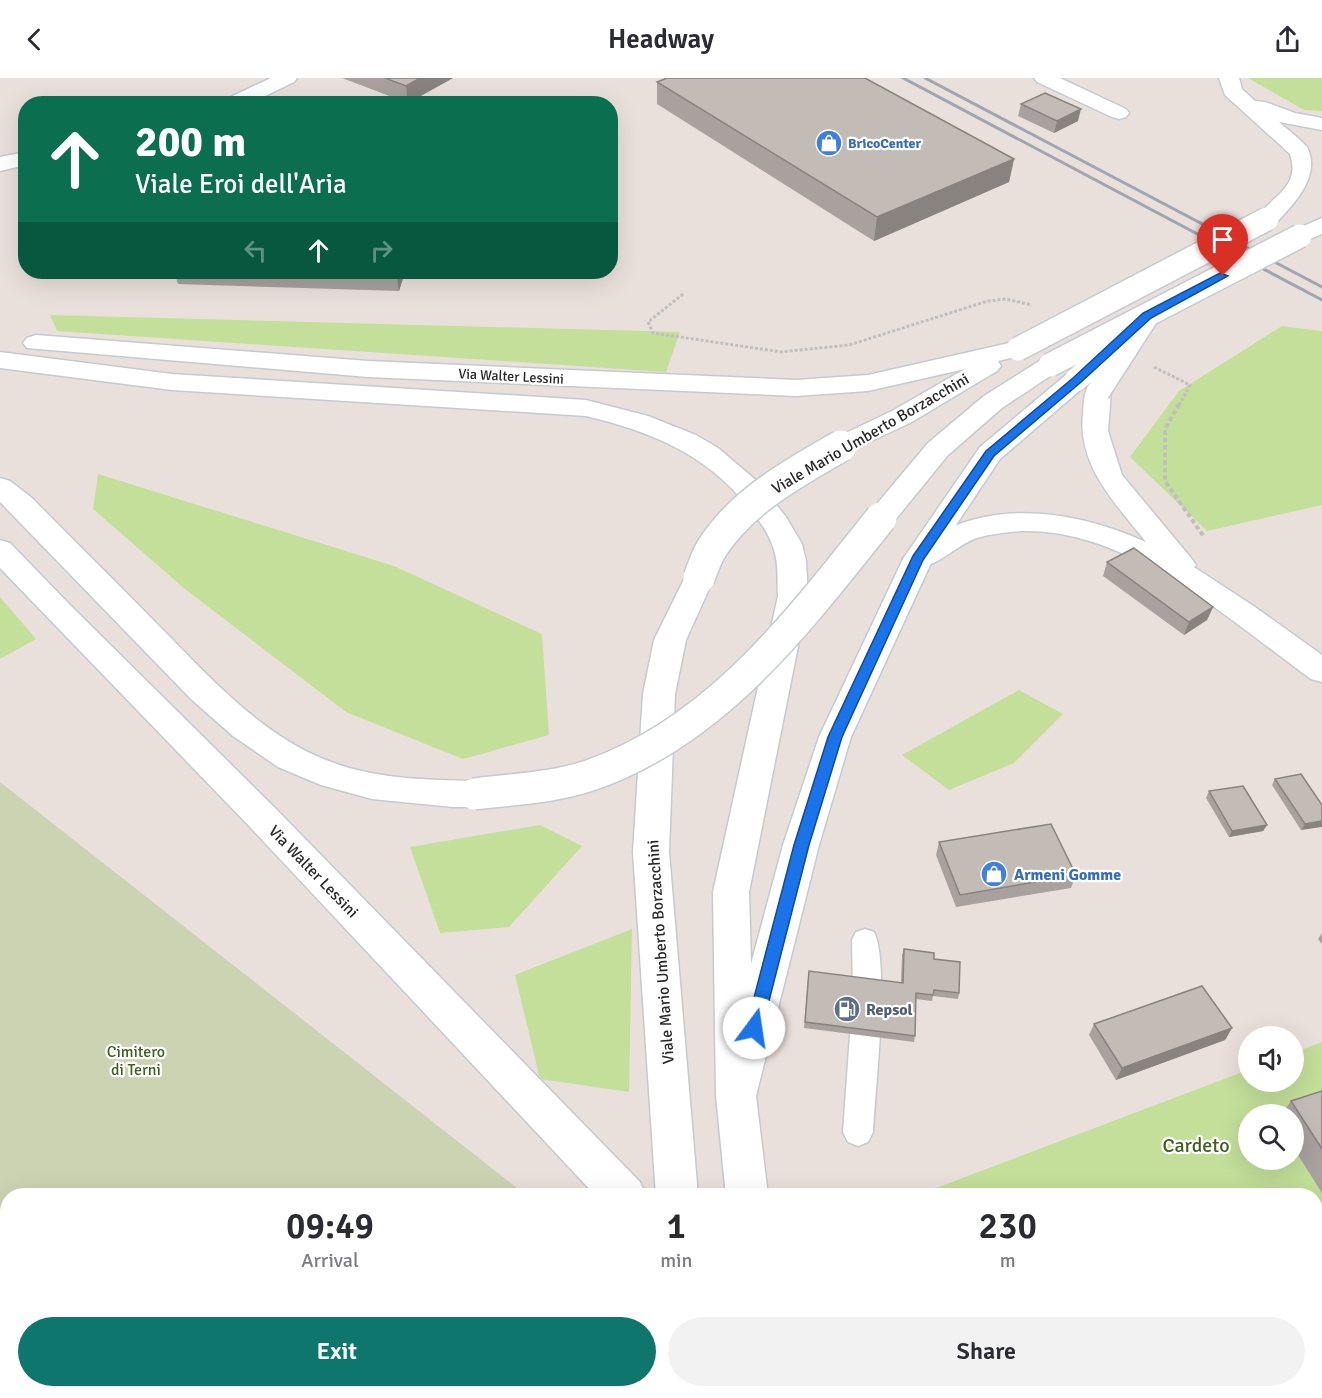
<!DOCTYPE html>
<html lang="en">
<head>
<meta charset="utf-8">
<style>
	body { margin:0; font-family:Signika,sans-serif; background:#f2f2f3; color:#2b2b33; height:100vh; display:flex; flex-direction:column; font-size:22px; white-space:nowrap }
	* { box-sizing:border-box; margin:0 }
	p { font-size:20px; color:#7c7c81 }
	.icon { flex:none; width:33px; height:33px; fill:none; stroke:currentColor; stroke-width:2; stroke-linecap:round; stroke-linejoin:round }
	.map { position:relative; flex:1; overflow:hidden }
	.panel { position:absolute; left:0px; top:1110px; width:1323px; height:210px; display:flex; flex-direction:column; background:#fff; border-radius:24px 24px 0 0; box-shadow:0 6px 24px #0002 }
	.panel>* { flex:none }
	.hud { position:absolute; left:18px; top:18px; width:600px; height:183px; border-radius:24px; box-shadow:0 6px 24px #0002; background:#0b6e4f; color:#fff; overflow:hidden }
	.controls { position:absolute; left:1238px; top:948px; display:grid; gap:12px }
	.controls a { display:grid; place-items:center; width:66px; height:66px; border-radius:50%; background:#fff; box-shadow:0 6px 24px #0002; font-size:30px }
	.pin { position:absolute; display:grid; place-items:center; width:51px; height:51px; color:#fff; margin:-62px -26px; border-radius:50% 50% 50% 0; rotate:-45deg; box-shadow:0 0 6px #0007 }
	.pin .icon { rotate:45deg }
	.me { position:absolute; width:66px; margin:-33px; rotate:14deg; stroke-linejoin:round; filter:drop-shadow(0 0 4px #0008) }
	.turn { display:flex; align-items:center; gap:21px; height:126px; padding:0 18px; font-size:27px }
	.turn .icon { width:78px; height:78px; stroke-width:2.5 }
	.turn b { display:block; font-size:42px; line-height:51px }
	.lanes { display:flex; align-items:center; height:57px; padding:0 18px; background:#0003; justify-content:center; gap:30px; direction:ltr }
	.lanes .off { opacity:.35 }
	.eta { display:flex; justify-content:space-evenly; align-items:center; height:102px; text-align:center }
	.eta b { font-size:36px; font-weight:600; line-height:42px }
	.cta { display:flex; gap:12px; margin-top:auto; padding:12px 18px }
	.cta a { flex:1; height:69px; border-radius:36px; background:#0f766e; color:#fff; font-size:24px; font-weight:600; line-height:69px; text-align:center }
	.cta a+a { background:#f2f2f3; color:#2b2b33 }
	header { display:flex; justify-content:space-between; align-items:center; height:78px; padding:0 18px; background:#fff; font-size:27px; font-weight:600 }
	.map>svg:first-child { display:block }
</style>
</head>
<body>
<header><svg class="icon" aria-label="back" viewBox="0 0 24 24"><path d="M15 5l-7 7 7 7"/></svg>Headway<svg class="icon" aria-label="share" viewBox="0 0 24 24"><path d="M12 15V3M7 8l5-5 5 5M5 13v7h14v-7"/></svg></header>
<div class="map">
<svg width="1322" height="1320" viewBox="0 0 1322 1320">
	<rect width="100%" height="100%" fill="#eae0db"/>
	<g fill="#c3df99" fill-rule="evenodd">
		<polygon points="1248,0 1322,0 1322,33 1304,32"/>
		<polygon points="50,237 680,254 666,294 57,253"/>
		<polygon points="1282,248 1322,253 1322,427 1207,453 1130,379 1179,313"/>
		<polygon points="98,396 394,488 542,556 549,657 463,681 346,634 185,511 93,431"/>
		<polygon points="0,519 36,561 0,581"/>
		<polygon points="1019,612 1063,636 1014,685 949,712 902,677"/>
		<polygon points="540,747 582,768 509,849 440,855 410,769"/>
		<polygon points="632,851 629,1014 540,1001 515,897"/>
		<path d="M1322,964V1320H974L973,1313L1316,1312V1118H915L1248,992V1004H1293V975ZM1248,1036H1293V1082H1248Z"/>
	</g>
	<polygon fill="#cbd3b3" points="0,704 526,1117 8,1118 8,1312 593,1313 592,1320 0,1320"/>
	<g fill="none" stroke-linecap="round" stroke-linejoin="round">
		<defs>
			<g id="lane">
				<path d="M865,851L874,854C890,885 875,1013 873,1054L868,1064L858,1068L848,1064L843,1054L853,915L852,862L856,854Z"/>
				<polygon points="640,1312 674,1312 673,1320 639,1320"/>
			</g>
			<g id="street">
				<polygon points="271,0 297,0 294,4 249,26 221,26 224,22"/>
				<polygon points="1034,0 1060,0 1126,31 1129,35 1126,39 1119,41 1112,39 1037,4"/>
				<polygon points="26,74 26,87 0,93 0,79"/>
				<path d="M1098,306L1107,308L1111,314L1108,353L1122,397L1191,480L1196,487L1194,489L1255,529L1322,577V604L1311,601C1230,542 1128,450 1022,453C1009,454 990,456 977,460C953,468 934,495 908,488L903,481C910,470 922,465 932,459C998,420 1080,434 1146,464C1116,426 1077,388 1083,335C1084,326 1083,316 1089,308Z"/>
			</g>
			<g id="secondary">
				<path d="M1219,0H1239L1242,11L1255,23L1265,24L1295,35L1322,40V52L1279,44C1288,52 1299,60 1307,69C1322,98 1293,127 1275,146L1267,148L1259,146L1256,141C1272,117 1301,110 1290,76L1225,17Z"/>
				<polygon points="1322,140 1322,156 1300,165 1292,163 1288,158 1292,153"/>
				<polygon points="36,257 368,283 796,302 868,297 1018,263 1027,266 1031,271 1027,276 998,283 1001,288 997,293 910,345 841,377 831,374 827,368 831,362 892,333 965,291 868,313 796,318 368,299 27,270 23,265 27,260"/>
				<path d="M0,274L172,296L586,322L648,338L696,357L718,370L758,404L786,439L802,466L806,483L808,518L749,814L751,886L783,767L819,659L903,481L980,369L1067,296L1076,294L1085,296L1089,302L1085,308L1000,381L932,483L851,659L819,767L756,1018L768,1118H726L716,1018L713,814L778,518C777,503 779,487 774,472C769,455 759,442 748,429C707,376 649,353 586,338L172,312L0,290Z"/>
				<polygon points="1050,279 1059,282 1063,287 1059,292 1002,330 948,377 891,447 881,449 871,447 867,440 871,433 928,365 984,318 1041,282"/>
				<path d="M0,400L10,403L32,420C74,463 116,504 157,546C208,597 258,655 326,682C373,701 425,702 474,703L486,707L491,716L486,725L474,729H453L372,721L321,707L278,689L233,658L191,621L0,424Z"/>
				<polygon points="0,462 10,465 69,526 276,731 640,1104 646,1118 596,1118 252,751 0,490"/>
				<polygon points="699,490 710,493 714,500 686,562 675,616 669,774 698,1118 656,1118 633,774 643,616 654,562 688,493"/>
				<rect x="663" y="1312" width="46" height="8"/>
				<rect x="738" y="1312" width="46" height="8"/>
			</g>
		</defs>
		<use href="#lane" stroke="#c3cad2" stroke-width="3"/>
		<use href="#street" stroke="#c3cad2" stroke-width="3"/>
		<use href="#secondary" stroke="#c3cad2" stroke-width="3"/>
		<g stroke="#bfbfbf" stroke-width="3" stroke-dasharray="3 2" stroke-linecap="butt">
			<polyline points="683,216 648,244 653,255 781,274 849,267 988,223 1006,221 1032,227"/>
			<polyline points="1154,289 1190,307 1179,327"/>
		</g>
		<polyline stroke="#bfbfbf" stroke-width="4" stroke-dasharray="4.5 3" stroke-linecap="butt" points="1179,326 1165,351 1165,403 1204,459"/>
		<use href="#lane" fill="#fff" fill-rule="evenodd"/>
		<use href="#street" fill="#fff" fill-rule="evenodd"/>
		<use href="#secondary" fill="#fff" fill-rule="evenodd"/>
		<g stroke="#9ea6b2" stroke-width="3">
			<polyline points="903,0 1322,222"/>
			<polyline points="925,0 1322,209"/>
		</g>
		<defs>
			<polyline id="street-bridge" points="1098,314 1147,238"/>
			<g id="secondary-bridge-far1">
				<polyline points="1018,271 1267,141"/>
				<polyline points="1050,287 1300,158"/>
				<polyline points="1076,302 1115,267"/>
			</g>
			<g id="secondary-bridge">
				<path d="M699,500C703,490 706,479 712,470C742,423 794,395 841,368"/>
				<path d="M474,716C513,711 554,710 591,697C718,653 800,541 881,440"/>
			</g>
		</defs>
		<use href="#street-bridge" stroke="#c3cad2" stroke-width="26" stroke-linecap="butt"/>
		<use href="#secondary-bridge-far1" stroke="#c3cad2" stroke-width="26" stroke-linecap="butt"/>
		<use href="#secondary-bridge" stroke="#c3cad2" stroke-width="34" stroke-linecap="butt"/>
		<use href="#street-bridge" stroke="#fff" stroke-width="23"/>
		<use href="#secondary-bridge-far1" stroke="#fff" stroke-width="23"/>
		<use href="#secondary-bridge" stroke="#fff" stroke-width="31"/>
	</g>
	<g fill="#a8a19d">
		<polygon points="342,0 453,0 408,25"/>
		<polygon points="657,4 1014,81 1009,104 874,163 657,26"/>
		<polygon points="1021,26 1078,43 1054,55 1018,38"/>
		<polygon points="174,194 405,194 399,213 178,206"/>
		<polygon points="1107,484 1213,529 1207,542 1184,557 1103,498"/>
		<polygon points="1275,701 1322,727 1301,752 1272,707"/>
		<polygon points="1209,713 1267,747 1263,753 1229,759 1206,720"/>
		<polygon points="939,764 1076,797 1071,810 956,829 936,777"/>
		<polygon points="1322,855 1322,866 1318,861"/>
		<polygon points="904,871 934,881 959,915 958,921 933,918 932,923 916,921 915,958 914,964 804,950 808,900 901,905 902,877"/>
		<polygon points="1094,946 1232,950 1225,962 1116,1002 1089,957"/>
		<polygon points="1322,1013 1322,1115 1293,1069 1293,1036 1282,1036 1291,1023"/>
	</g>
	<g fill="#88837f">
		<polygon points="420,0 453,0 408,25 406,8"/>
		<polygon points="1081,31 1078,43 1054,55 1057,43"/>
		<polygon points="1014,81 1009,104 874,163 877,139"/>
		<polygon points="396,194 405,194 399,213"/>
		<polygon points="1213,529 1207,542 1184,557 1189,544"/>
		<polygon points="1322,743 1322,749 1301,752 1305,746"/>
		<polygon points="1267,747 1263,753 1229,759 1232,753"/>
		<polygon points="1232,950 1225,962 1116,1002 1122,990"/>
		<polygon points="372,1312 416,1312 393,1320 349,1320"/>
	</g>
	<g fill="#c3bbb6" stroke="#88837f" stroke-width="1.5">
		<polygon points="385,0 420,0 406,8"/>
		<polygon points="667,0 865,0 1014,81 877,139 657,4"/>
		<polygon points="1045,15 1081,31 1057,43 1021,26"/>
		<polygon points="1134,470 1213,529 1189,544 1107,484"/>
		<polygon points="1301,696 1322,727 1322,743 1305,746 1275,701"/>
		<polygon points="1243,708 1267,747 1232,753 1209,713"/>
		<polygon points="1051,746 1076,797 960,817 939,764"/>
		<polygon points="904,871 934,875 934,881 960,884 959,915 934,912 933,917 916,915 915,958 805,944 809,893 903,905"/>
		<polygon points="1202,908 1232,950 1122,990 1094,946"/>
		<polygon points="1322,1013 1322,1071 1291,1023"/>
		<polygon points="258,1312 372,1312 349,1320 234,1320"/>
	</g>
	<polygon fill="#1a73e8" stroke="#114b97" stroke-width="1.5" points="1220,195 1228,198 1151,240 1080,305 994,378 923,482 842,659 809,767 762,950 760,954 754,957 749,954 746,950 794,767 828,659 913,478 986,373 1073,300 1143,235"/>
	<defs>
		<symbol id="shop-disc" viewBox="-11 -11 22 22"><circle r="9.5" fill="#3f7fe0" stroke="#fff"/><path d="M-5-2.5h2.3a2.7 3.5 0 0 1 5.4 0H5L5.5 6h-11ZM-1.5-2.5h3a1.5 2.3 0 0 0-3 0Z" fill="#fff"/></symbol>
		<symbol id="fuel-disc" viewBox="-11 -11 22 22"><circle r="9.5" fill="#5c6f8a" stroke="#fff"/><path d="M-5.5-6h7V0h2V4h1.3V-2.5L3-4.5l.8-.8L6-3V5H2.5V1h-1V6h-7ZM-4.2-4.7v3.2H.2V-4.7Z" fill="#fff"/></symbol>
	</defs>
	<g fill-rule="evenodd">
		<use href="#shop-disc" x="814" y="50" width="30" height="30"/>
		<use href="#shop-disc" x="979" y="781" width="30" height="30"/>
		<use href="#fuel-disc" x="832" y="916" width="30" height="30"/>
	</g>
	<g text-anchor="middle" stroke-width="4.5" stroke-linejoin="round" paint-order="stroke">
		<g font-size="14" font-weight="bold" fill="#366cbe" stroke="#fff" text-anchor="start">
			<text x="848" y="70">BricoCenter</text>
		</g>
		<g font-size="14" fill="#292929" stroke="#fff">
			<text transform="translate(511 298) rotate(3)" y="5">Via Walter Lessini</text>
		</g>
		<g font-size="16" fill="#292929" stroke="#fff">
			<text transform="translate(870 355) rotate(-30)" y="6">Viale Mario Umberto Borzacchini</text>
			<text transform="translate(314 793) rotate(46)" y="6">Via Walter Lessini</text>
			<text transform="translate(660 874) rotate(-94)" y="6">Viale Mario Umberto Borzacchini</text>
		</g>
		<g font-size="16" font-weight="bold" fill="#366cbe" stroke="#fff" text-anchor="start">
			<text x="1014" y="802">Armeni Gomme</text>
		</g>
		<g font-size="16" font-weight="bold" fill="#4e5e75" stroke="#fff" text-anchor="start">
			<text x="866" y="937">Repsol</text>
		</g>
		<g font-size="16" fill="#3d611d" stroke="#fff">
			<text x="136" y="979">Cimitero<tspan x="136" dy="18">di Terni</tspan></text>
		</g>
		<g font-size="20" fill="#3d611d" stroke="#fff">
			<text x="1196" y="1074">Cardeto</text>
		</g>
	</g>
</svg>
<div class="controls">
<a><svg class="icon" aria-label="sound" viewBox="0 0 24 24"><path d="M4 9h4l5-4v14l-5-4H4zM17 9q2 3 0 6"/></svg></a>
<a><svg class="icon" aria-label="search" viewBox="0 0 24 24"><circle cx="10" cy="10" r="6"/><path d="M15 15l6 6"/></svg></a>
</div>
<div class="pin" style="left:1223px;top:198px;background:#d93025"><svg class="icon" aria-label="arrive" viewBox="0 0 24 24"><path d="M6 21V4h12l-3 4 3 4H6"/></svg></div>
<svg class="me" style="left:754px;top:950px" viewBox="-20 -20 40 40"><circle r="19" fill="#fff"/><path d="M0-13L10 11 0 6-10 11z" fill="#1a73e8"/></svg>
<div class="hud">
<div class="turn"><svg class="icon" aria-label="ahead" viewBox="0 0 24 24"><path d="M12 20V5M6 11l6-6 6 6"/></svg><div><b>200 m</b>Viale Eroi dell'Aria</div></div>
<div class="lanes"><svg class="icon off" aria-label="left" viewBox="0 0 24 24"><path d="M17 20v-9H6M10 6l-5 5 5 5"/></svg><svg class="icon" aria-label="ahead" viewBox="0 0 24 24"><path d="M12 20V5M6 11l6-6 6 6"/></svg><svg class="icon off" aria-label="right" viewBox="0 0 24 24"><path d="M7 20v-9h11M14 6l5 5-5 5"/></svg></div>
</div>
<section class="panel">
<div class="eta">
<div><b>09:49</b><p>Arrival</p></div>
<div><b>1</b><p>min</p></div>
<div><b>230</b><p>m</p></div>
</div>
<div class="cta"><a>Exit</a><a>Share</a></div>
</section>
</div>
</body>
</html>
